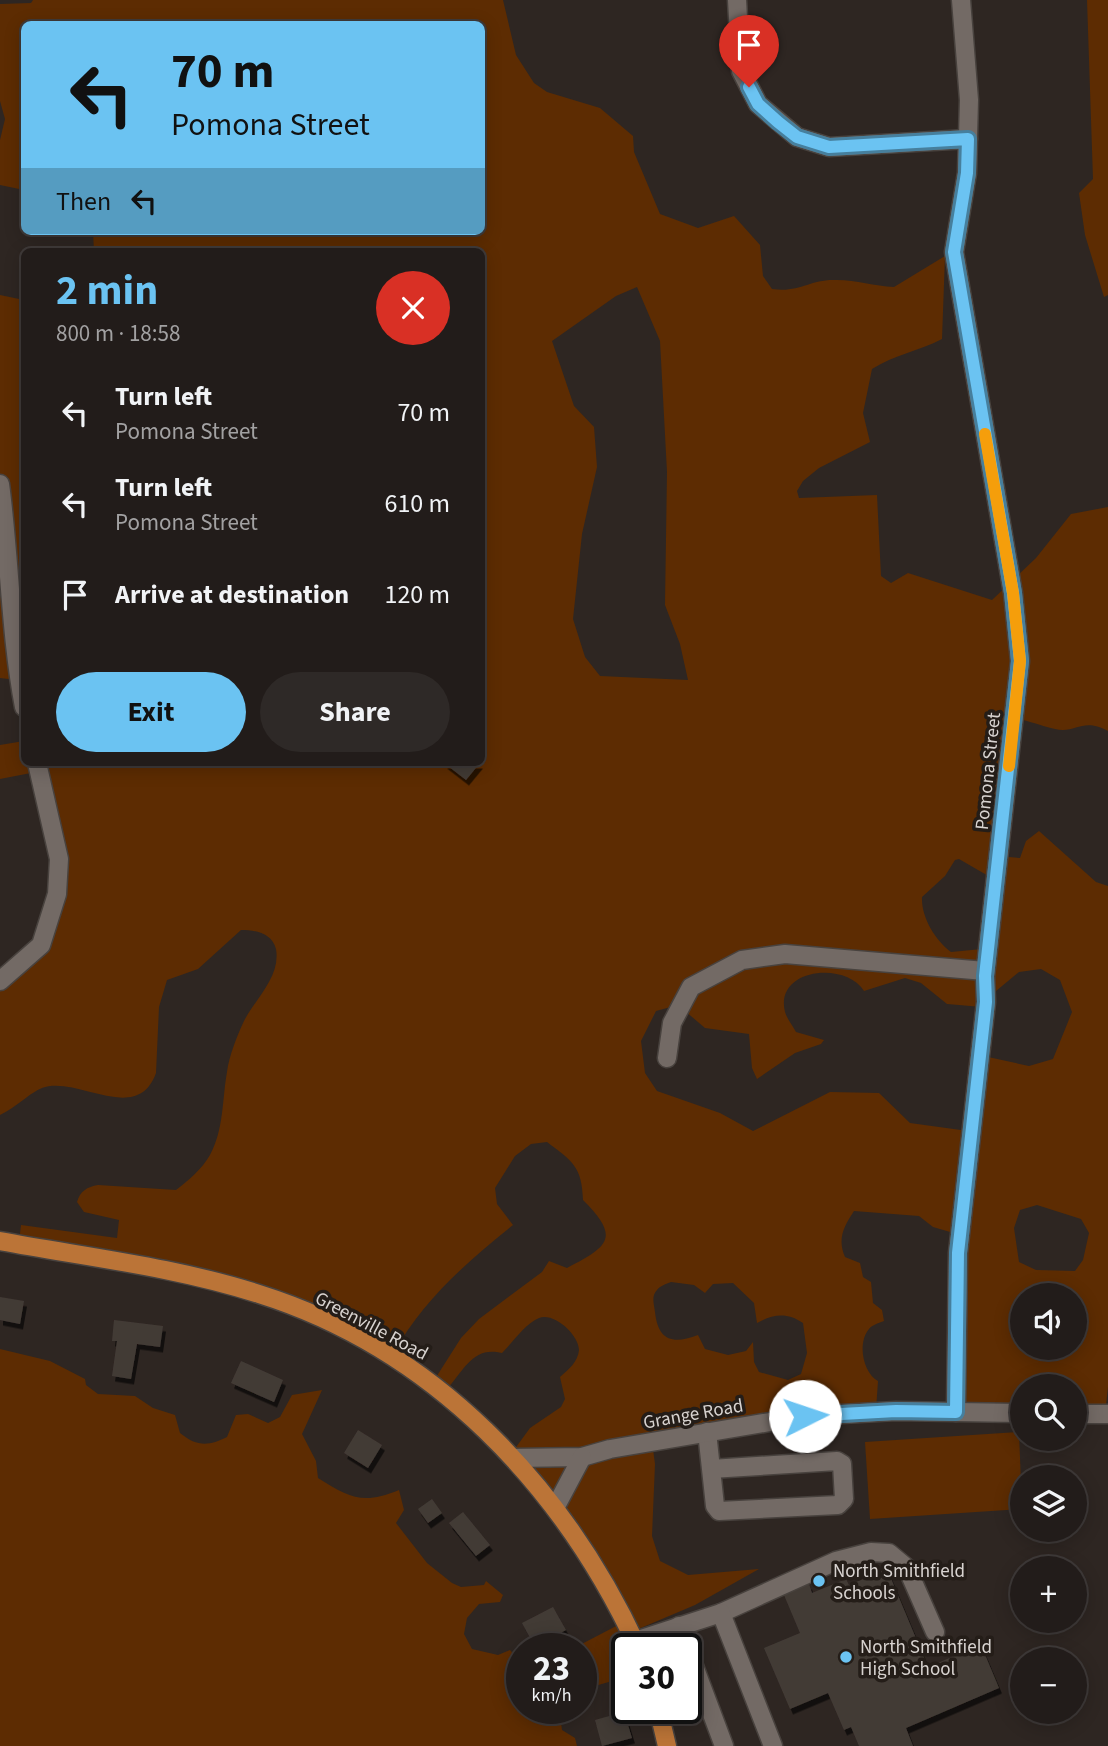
<!DOCTYPE html>
<html lang="en">
<head>
<meta charset="utf-8">
<style>
	body { margin:0; font-family:"Source Sans 3",sans-serif; background:#2e2927; color:#f1f3f6; height:100vh; display:flex; flex-direction:column; font-size:26px; white-space:nowrap }
	* { box-sizing:border-box; margin:0 }
	p { font-size:23px; color:#a2a1a2 }
	.icon { flex:none; width:38px; height:38px; fill:none; stroke:currentColor; stroke-width:2; stroke-linecap:round; stroke-linejoin:round }
	.map { position:relative; flex:1; overflow:hidden }
	.details { position:absolute; left:21px; top:248px; width:464px; height:518px; display:flex; flex-direction:column; background:#221c1a; border-radius:10px; box-shadow:0 4px 18px #0003,0 0 0 2px #3f3a39 }
	.details>* { flex:none }
	.banner { position:absolute; left:21px; top:21px; width:464px; height:214px; border-radius:10px; box-shadow:0 4px 18px #0003,0 0 0 2px #3f3a39; background:#6bc3f2; color:#111; overflow:hidden }
	.tools { position:absolute; left:1010px; top:1283px; display:grid; gap:14px }
	.tools a { display:grid; place-items:center; width:77px; height:77px; border-radius:50%; background:#221c1a; box-shadow:0 4px 18px #0003,0 0 0 2px #3f3a39; font-size:35px }
	.speed { position:absolute; left:506px; top:1633px; display:flex; gap:14px; font-size:35px; font-weight:700; text-align:center }
	.speed>* { display:grid; place-content:center; width:91px; height:91px; border-radius:50%; background:#221c1a; box-shadow:0 4px 18px #0003,0 0 0 2px #3f3a39; line-height:1 }
	.speed small { font-size:18px; font-weight:400 }
	.speed .limit { border:4px solid #111; border-radius:10px; background:#fff; color:#111 }
	.pin { position:absolute; display:grid; place-items:center; width:60px; height:60px; color:#fff; margin:-72px -30px; border-radius:50% 50% 50% 0; rotate:-45deg; box-shadow:0 0 7px #0007 }
	.pin .icon { rotate:45deg }
	.me { position:absolute; width:77px; margin:-38px; rotate:86deg; stroke-linejoin:round; filter:drop-shadow(0 0 5px #0008) }
	.turn { display:flex; align-items:center; gap:24px; height:147px; padding:0 35px; font-size:32px }
	.turn .icon { width:91px; height:91px; stroke-width:2.5 }
	.turn b { display:block; font-size:49px; line-height:60px }
	.then { display:flex; align-items:center; height:66px; padding:0 35px; background:#0003; gap:14px; font-size:26px }
	.round { display:grid; place-items:center; flex:none; width:74px; height:74px; border-radius:37px; background:#2e2927 }
	.overview { display:flex; align-items:center; justify-content:space-between; height:119px; padding:0 35px }
	h1 { font-size:42px; font-weight:700; line-height:52px; color:#6bc3f2 }
	.cta { display:flex; gap:14px; margin-top:auto; padding:14px 35px }
	.cta a { flex:1; height:80px; border-radius:42px; background:#6bc3f2; color:#111; font-size:28px; font-weight:700; line-height:80px; text-align:center }
	.cta a+a { background:#2e2927; color:#f1f3f6 }
	ul { padding:0; list-style:none }
	li { display:flex; align-items:center; gap:21px; height:91px; padding:0 35px }
	li div { flex:1 }
	li b { display:block; font-size:26px }
	li em { font-style:normal }
	.map>svg:first-child { display:block }
</style>
</head>
<body>
<div class="map">
<svg width="1108" height="1746" viewBox="0 0 1108 1746">
	<defs>
		<filter id="shadow"><feDropShadow dx="3" dy="5.5" stdDeviation="0" flood-color="#0009"/></filter>
	</defs>
	<rect width="100%" height="100%" fill="#2e2622"/>
	<g fill="#5d2c02" fill-rule="evenodd">
		<path d="M33,0H503L516,55L534,83L547,92L600,108L633,136L634,152L660,214L698,228L734,216L760,245L763,276L772,289C799,293 809,280 833,280C854,279 873,286 894,287L945,256L942,339C919,351 894,355 872,369L863,413L870,442L819,468L803,481L797,491L799,498L877,495L881,576L891,583L908,573L992,600L1036,558L1071,514L1108,507V731C1082,717 1076,734 1055,729C1040,726 1028,720 1012,718L996,856L1020,858L1026,841L1039,831L1096,882L1108,886V1387L1105,1414H1075L1074,1386H1022V1413L958,1412L957,1234L933,1227L919,1216L854,1211C844,1226 837,1239 845,1257L860,1263L863,1277L871,1282L873,1303L882,1310L884,1321C879,1323 872,1325 869,1329C857,1343 863,1373 878,1381L876,1410L652,1442L655,1464L652,1536L660,1561L688,1575L759,1569L695,1605L629,1633L635,1648H626V1677L581,1690V1648H574L622,1623L511,1454L530,1428L561,1407L565,1399L560,1377C568,1370 578,1362 579,1350C579,1335 554,1312 539,1318C526,1323 512,1343 502,1353C474,1346 465,1368 448,1388L433,1382L461,1338L479,1319L542,1272L549,1261L567,1268C610,1246 620,1237 583,1200C582,1166 572,1161 547,1142L531,1144L515,1156L495,1188L497,1204L513,1225C467,1262 422,1301 394,1353L253,1292L19,1242L21,1225L117,1238L119,1220L84,1212L77,1202C80,1191 87,1187 98,1185L176,1190C189,1180 202,1169 210,1155C224,1129 222,1100 227,1072C229,1056 237,1036 244,1021C255,999 281,977 276,949C272,933 255,930 241,930L198,969L167,980L159,1007L156,1073C137,1126 77,1075 42,1088C31,1092 15,1108 0,1115V979L25,960L56,892L36,772L0,779V745L24,741V763H481V252H94L93,231H481V24H24V190L0,185V140L5,119L0,101V4L31,3ZM637,287L660,341L667,472L665,605L680,644L688,680L600,676L585,657L573,619L582,534L597,467L594,427L574,406L552,341L616,296ZM959,859L997,881L982,949L951,952C935,940 921,917 922,897L945,876L955,860ZM1041,969L1060,980L1072,1012L1053,1059L1029,1066L979,1055L968,1131L910,1123L879,1093L830,1092L753,1131L720,1113L657,1091L645,1073L641,1041L656,1011L678,1005L705,1028L749,1034L752,1068L757,1079L795,1053L821,1044L824,1040L796,1032C793,1026 787,1019 785,1012C774,968 846,961 864,991L905,978L921,983L947,1004L982,1007L984,1001L1019,972ZM1037,1205L1081,1219L1089,1233L1083,1260L1075,1271L1036,1270L1019,1262L1014,1228L1020,1210ZM671,1282L694,1285L705,1293L713,1284L733,1283L754,1303L757,1323C773,1314 787,1312 803,1323L807,1353L801,1374L788,1380L759,1372L754,1362L753,1342L746,1351L728,1355L705,1349L698,1335C672,1345 658,1340 655,1312C654,1304 651,1296 657,1290C660,1286 666,1284 671,1282ZM1022,1295H1074V1348H1022Z"/>
		<polygon points="1087,0 1108,0 1108,295 1104,297 1085,235 1079,193 1093,179"/>
		<polygon points="0,295 24,300 24,720 17,680 0,678"/>
		<path d="M0,1349L50,1361L85,1379L86,1385L98,1394L135,1396L153,1408L175,1415L180,1433C197,1447 209,1446 227,1437L236,1415L248,1414L268,1423L280,1417L292,1395L322,1390L302,1434L316,1461L318,1478C350,1498 363,1505 399,1490L404,1510L396,1523L427,1563L452,1583L461,1587L484,1585L486,1581L503,1595L500,1602L479,1604L467,1618L464,1634L472,1649L498,1655L510,1650L521,1663L522,1708H559L562,1730L575,1738L577,1746H0Z"/>
		<polygon points="1019,1432 1022,1509 870,1519 865,1442"/>
	</g>
	<g fill="#433b36" filter="url(#shadow)">
		<polygon points="444,763 480,763 466,780"/>
		<polygon points="0,1297 24,1301 20,1324 0,1320"/>
		<polygon points="114,1320 163,1326 160,1347 137,1344 131,1379 112,1376 117,1341 112,1341"/>
		<polygon points="241,1361 283,1380 274,1402 231,1383"/>
		<polygon points="358,1430 382,1445 368,1468 344,1453"/>
		<polygon points="432,1499 442,1513 428,1523 418,1509"/>
		<polygon points="463,1512 490,1545 476,1556 449,1523"/>
		<polygon points="887,1569 928,1667 981,1645 999,1688 906,1728 913,1746 859,1746 851,1727 844,1730 828,1693 790,1709 764,1648 800,1633 784,1595 809,1584 812,1593 846,1579 849,1585"/>
		<polygon points="553,1607 566,1630 535,1647 522,1623"/>
		<polygon points="624,1712 632,1738 602,1746 595,1720"/>
	</g>
	<g fill="none" stroke-linecap="round" stroke-linejoin="round">
		<defs>
			<g id="minor">
				<polyline points="737,0 741,71 758,104 797,137 829,147 968,139"/>
				<path d="M0,484C10,558 10,633 24,707"/>
				<polyline points="0,981 41,945 57,894 59,859 37,763"/>
				<polyline points="667,1058 672,1023 691,987 742,960 785,954 985,971"/>
				<polyline points="956,1412 958,1253 986,1002 985,976 1020,661 1013,593 954,252 967,173 969,100 961,0"/>
				<polyline points="1074,1414 1108,1414"/>
				<polyline points="707,1432 715,1506 719,1511 838,1505 844,1499 842,1464 837,1461 711,1469"/>
				<polyline points="514,1458 582,1457 610,1449 805,1416 896,1411 1022,1413"/>
				<polyline points="555,1508 582,1457"/>
				<polyline points="721,1613 836,1561 871,1552 889,1553 907,1568 935,1632"/>
				<polyline points="679,1626 724,1746"/>
				<polyline points="635,1641 721,1613 773,1746"/>
			</g>
			<g id="major">
				<path d="M0,1241C86,1257 176,1267 259,1294C434,1349 563,1486 638,1648"/>
				<polyline points="658,1708 667,1746"/>
			</g>
		</defs>
		<use href="#minor" stroke="#48423e" stroke-width="21"/>
		<use href="#major" stroke="#48423e" stroke-width="21"/>
		<use href="#minor" stroke="#736a65" stroke-width="18"/>
		<use href="#major" stroke="#bb7437" stroke-width="18"/>
	</g>
	<g fill="none" stroke-linecap="round" stroke-linejoin="round">
		<defs>
			<polyline id="route" points="749,87 758,104 778,122 797,137 829,147 968,139 967,173 954,252 1013,593 1020,661 985,976 986,1002 958,1253 956,1412 896,1411 805,1416"/>
		</defs>
		<use href="#route" stroke="#467f9d" stroke-width="18"/>
		<use href="#route" stroke="#6bc3f2" stroke-width="12"/>
		<polyline stroke="#f59e0b" stroke-width="12" points="985,434 1013,593 1020,661 1009,766"/>
	</g>
	<g fill="#6bc3f2" stroke="#241d18" stroke-width="2.5">
		<circle cx="819" cy="1581" r="7"/>
		<circle cx="846" cy="1657" r="7"/>
	</g>
	<g text-anchor="middle" stroke-width="7" stroke-linejoin="round" paint-order="stroke">
		<g font-size="19" fill="#d8d3d0" stroke="#241d18">
			<text transform="translate(987 771) rotate(-84)" y="7">Pomona Street</text>
			<text transform="translate(372 1325) rotate(28)" y="7">Greenville Road</text>
			<text transform="translate(693 1413) rotate(-10)" y="7">Grange Road</text>
		</g>
		<g font-size="19" fill="#d8d3d0" stroke="#241d18" text-anchor="start">
			<text x="833" y="1577">North Smithfield<tspan x="833" dy="22">Schools</tspan></text>
			<text x="860" y="1653">North Smithfield<tspan x="860" dy="22">High School</tspan></text>
		</g>
	</g>
</svg>
<div class="tools">
<a><svg class="icon" aria-label="sound" viewBox="0 0 24 24"><path d="M4 9h4l5-4v14l-5-4H4zM17 9q2 3 0 6"/></svg></a>
<a><svg class="icon" aria-label="search" viewBox="0 0 24 24"><circle cx="10" cy="10" r="6"/><path d="M15 15l6 6"/></svg></a>
<a><svg class="icon" aria-label="layers" viewBox="0 0 24 24"><path d="M12 4l9 5-9 5-9-5zM3 14l9 5 9-5"/></svg></a>
<a>+</a>
<a>−</a>
</div>
<div class="speed"><div>23<small>km/h</small></div><div class="limit">30</div></div>
<div class="pin" style="left:749px;top:87px;background:#d93025"><svg class="icon" aria-label="arrive" viewBox="0 0 24 24"><path d="M6 21V4h12l-3 4 3 4H6"/></svg></div>
<svg class="me" style="left:805px;top:1416px" viewBox="-20 -20 40 40"><circle r="19" fill="#fff"/><path d="M0-13L10 11 0 6-10 11z" fill="#6bc3f2"/></svg>
<div class="banner">
<div class="turn"><svg class="icon" aria-label="left" viewBox="0 0 24 24"><path d="M17 20v-9H6M10 6l-5 5 5 5"/></svg><div><b>70 m</b>Pomona Street</div></div>
<div class="then">Then<svg class="icon" aria-label="left" viewBox="0 0 24 24"><path d="M17 20v-9H6M10 6l-5 5 5 5"/></svg></div>
</div>
<section class="details">
<div class="overview"><div><h1>2 min</h1><p>800 m · 18:58</p></div><a class="round" style="background:#d93025;color:#fff"><svg class="icon" aria-label="close" viewBox="0 0 24 24"><path d="M6 6l12 12M18 6L6 18"/></svg></a></div>
<ul>
<li><svg class="icon" aria-label="left" viewBox="0 0 24 24"><path d="M17 20v-9H6M10 6l-5 5 5 5"/></svg><div><b>Turn left</b><p>Pomona Street</p></div><em>70 m</em></li>
<li><svg class="icon" aria-label="left" viewBox="0 0 24 24"><path d="M17 20v-9H6M10 6l-5 5 5 5"/></svg><div><b>Turn left</b><p>Pomona Street</p></div><em>610 m</em></li>
<li><svg class="icon" aria-label="arrive" viewBox="0 0 24 24"><path d="M6 21V4h12l-3 4 3 4H6"/></svg><div><b>Arrive at destination</b></div><em>120 m</em></li>
</ul>
<div class="cta"><a>Exit</a><a>Share</a></div>
</section>
</div>
</body>
</html>
